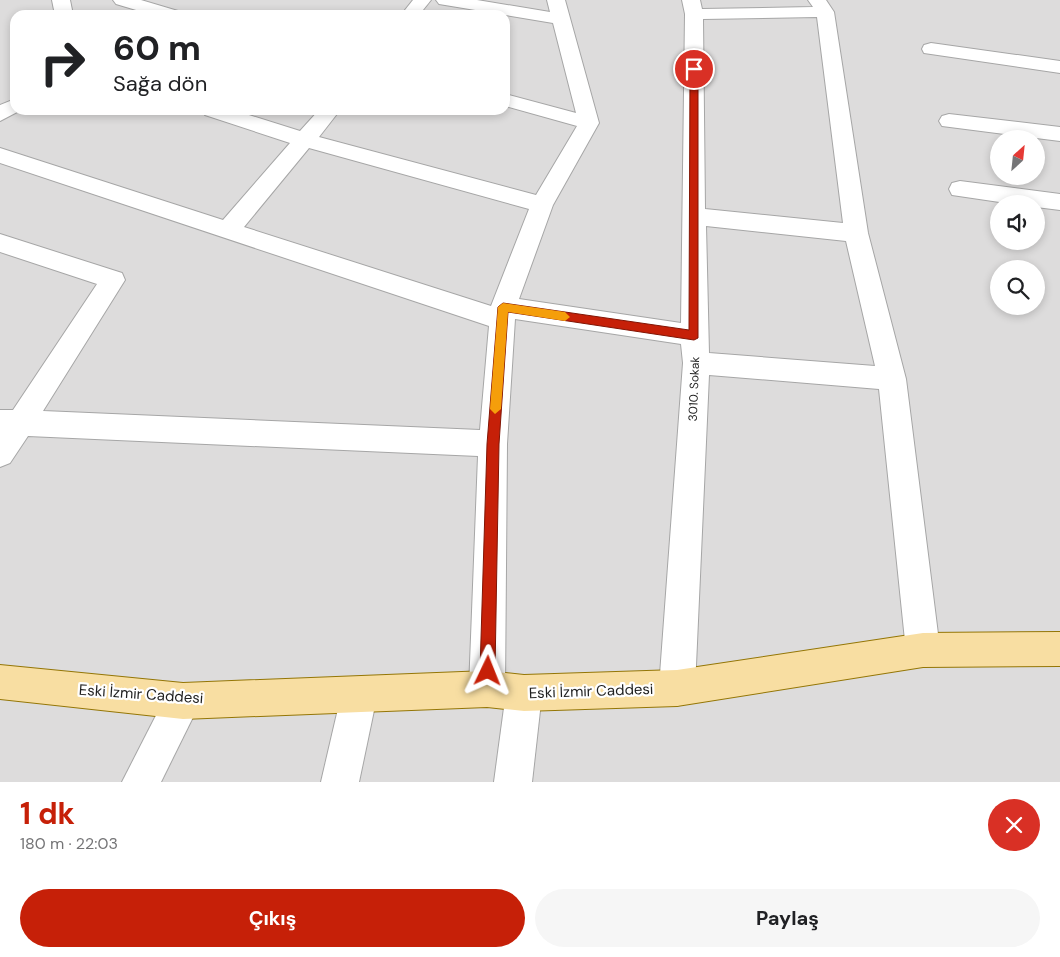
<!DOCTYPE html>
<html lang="tr">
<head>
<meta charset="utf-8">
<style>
	body { margin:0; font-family:"DM Sans",sans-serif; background:#f6f6f6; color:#202124; height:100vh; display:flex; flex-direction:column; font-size:19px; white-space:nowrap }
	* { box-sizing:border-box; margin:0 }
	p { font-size:16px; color:#757577 }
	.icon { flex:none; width:28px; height:28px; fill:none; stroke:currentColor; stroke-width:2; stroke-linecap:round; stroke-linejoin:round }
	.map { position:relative; height:782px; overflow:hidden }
	.details { display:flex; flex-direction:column; background:#fff; flex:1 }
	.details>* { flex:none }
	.hud { position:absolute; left:10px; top:10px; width:500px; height:105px; border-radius:15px; box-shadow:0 2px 8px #0003; background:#fff; color:#202124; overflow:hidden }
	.needle { width:32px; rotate:27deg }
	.buttons { position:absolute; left:990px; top:130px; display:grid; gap:10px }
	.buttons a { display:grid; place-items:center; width:55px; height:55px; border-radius:50%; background:#fff; box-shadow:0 2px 8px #0003; font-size:25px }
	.pin { position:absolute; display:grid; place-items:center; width:42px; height:42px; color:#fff; margin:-21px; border:2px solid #fff; border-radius:50%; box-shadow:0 1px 5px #0007 }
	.me { position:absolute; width:55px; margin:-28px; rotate:2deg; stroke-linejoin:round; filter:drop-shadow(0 0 4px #0008) }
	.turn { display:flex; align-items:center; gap:18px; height:105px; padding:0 20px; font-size:22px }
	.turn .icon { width:65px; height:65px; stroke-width:2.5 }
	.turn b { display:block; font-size:35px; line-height:42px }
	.round { display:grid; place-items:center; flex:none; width:52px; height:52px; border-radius:26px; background:#f6f6f6 }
	.overview { display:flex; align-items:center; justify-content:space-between; height:85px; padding:0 20px }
	h1 { font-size:30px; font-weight:700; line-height:38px; color:#c62008 }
	.action { display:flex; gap:10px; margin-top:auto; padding:10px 20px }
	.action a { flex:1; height:58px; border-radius:30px; background:#c62008; color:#fff; font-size:20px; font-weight:700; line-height:58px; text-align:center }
	.action a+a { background:#f6f6f6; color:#202124 }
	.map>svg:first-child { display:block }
</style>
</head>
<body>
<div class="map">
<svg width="1060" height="782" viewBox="0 0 1060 782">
	<rect width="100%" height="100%" fill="#efede6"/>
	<path fill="#dddcdc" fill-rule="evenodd" d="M0,0H1060V782H0ZM15,15H505V110H15ZM999,139H1036V176H999ZM999,204H1036V241H999ZM999,269H1036V306H999Z"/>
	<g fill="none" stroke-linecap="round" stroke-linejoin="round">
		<defs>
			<g id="minor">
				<polygon points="52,0 70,0 73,15 55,15"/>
				<polygon points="113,0 141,0 178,11 181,15 153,15 116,4"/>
				<polygon points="413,0 431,0 419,15 401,15"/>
				<path d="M436,0H477L550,12L547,0H565L599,123L553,205L519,299L681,323L685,14L682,0H700L702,9L813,7L808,0H826L834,12L868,233L906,379L940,650L935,662L923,667L911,662L906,650L879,389L709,375L695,688L689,700L677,706L665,700L659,688L683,363L681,344L515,319L507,444L505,689L499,701L487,707L475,701L469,689L478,456L28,436L10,463L0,467V410H13L97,284L0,252V234L122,273L125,280L43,411L480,430L489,326L0,163V148L223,220L290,143L205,115L202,110H233L300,131L319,110H340L319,137L536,195L577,126L505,106V94L576,113L553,23L439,4ZM817,17L843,223L705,209L703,19ZM309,148L529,209L491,306L244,227ZM706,226L846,241L875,366L709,353Z"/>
				<polygon points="931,43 1060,61 1060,73 924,53 922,49 924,45"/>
				<polygon points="15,99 15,110 21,110 0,121 0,105"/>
				<polygon points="949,114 1060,127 1060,141 942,126 939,121 942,116"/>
				<polygon points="960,181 1060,194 1060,210 1036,207 1036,204 1013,204 952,195 949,189 952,183"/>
				<polygon points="524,675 536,681 542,693 532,782 494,782 506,693 512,681"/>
				<polygon points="359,678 371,684 377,696 359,782 321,782 341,696 347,684"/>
				<polygon points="183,683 196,688 201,701 161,782 122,782 170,688"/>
			</g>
			<polygon id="primary" points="1060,632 1060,666 923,667 677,706 524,711 487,707 183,719 0,699 0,665 183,683 487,671 524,675 677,670 923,633"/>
		</defs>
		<use href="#minor" stroke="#a6a6a6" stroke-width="2"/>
		<use href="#primary" stroke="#947606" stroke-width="2"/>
		<use href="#minor" fill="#fff" fill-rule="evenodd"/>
		<use href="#primary" fill="#f8dea2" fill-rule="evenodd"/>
	</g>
	<polygon fill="#c62008" stroke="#811505" points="694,67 698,69 698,338 694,340 508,312 499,444 495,671 493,676 488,678 482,676 480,671 487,444 498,307 503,303 689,330 690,69"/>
	<polygon fill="#f59e0b" points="503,303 565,312 570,317 565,321 508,312 501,409 495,414 490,409 498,307"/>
	<g text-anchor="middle" stroke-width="4.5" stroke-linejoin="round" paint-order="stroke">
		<g font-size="12" fill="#1f1f1f" stroke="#fff">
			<text transform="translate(694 389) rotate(-88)" y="4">3010. Sokak</text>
		</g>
		<g font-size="15" fill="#1f1f1f" stroke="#fff">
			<text transform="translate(591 691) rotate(-2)" y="5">Eski İzmir Caddesi</text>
			<text transform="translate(141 694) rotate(4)" y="5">Eski İzmir Caddesi</text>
		</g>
	</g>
</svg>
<div class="buttons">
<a><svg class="needle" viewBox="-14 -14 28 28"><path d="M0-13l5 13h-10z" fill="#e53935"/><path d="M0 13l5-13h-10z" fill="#757577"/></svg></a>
<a><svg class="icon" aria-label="sound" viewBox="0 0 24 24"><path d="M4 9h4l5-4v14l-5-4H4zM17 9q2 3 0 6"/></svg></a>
<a><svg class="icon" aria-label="search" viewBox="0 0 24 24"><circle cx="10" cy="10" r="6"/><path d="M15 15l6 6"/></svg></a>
</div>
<div class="pin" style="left:694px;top:69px;background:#d93025"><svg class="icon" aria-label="arrive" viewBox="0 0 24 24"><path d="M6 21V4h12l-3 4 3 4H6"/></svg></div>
<svg class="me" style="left:488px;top:671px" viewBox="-20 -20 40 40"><path d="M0-17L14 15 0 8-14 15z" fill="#c62008" stroke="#fff" stroke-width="4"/></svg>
<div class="hud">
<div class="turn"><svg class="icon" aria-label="right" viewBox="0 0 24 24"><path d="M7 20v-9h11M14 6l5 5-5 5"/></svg><div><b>60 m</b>Sağa dön</div></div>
</div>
</div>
<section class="details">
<div class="overview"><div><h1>1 dk</h1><p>180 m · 22:03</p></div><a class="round" style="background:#d93025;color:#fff"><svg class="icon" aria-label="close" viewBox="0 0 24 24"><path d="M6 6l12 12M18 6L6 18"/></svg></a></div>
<div class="action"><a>Çıkış</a><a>Paylaş</a></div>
</section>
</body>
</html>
